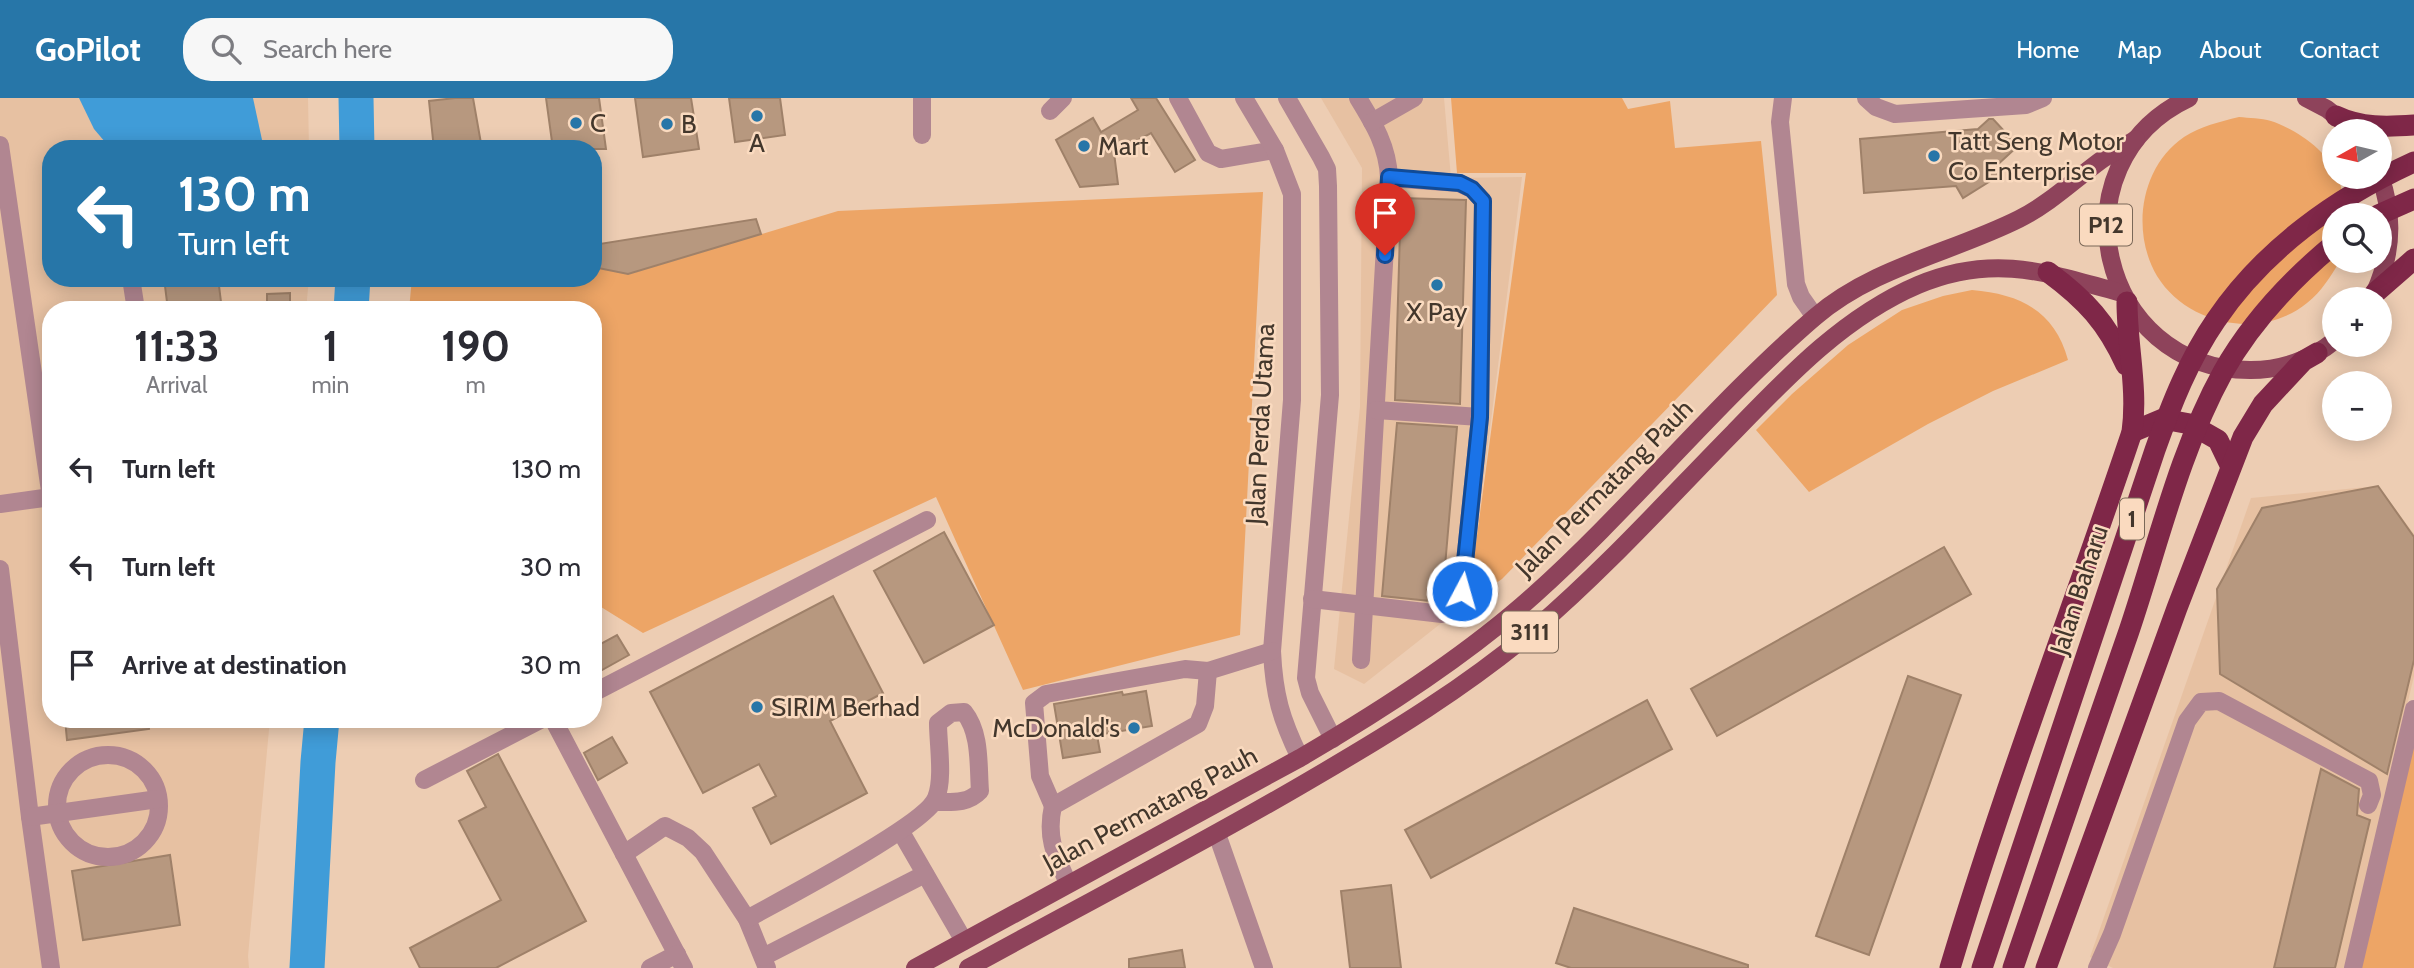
<!DOCTYPE html>
<html lang="en">
<head>
<meta charset="utf-8">
<style>
	body { margin:0; font-family:Cabin,sans-serif; background:#f7f7f7; color:#2b2b33; height:100vh; display:flex; flex-direction:column; font-size:26px; white-space:nowrap }
	* { box-sizing:border-box; margin:0 }
	p { font-size:23px; color:#7c7c81 }
	.icon { flex:none; width:38px; height:38px; fill:none; stroke:currentColor; stroke-width:2; stroke-linecap:round; stroke-linejoin:round }
	.map { position:relative; flex:1; overflow:hidden }
	.sheet { position:absolute; left:42px; top:203px; width:560px; height:427px; display:flex; flex-direction:column; background:#fff; border-radius:28px; box-shadow:0 4px 18px #0003 }
	.sheet>* { flex:none }
	.guide { position:absolute; left:42px; top:42px; width:560px; height:147px; border-radius:28px; box-shadow:0 4px 18px #0003; background:#2776a8; color:#fff; overflow:hidden }
	.needle { width:46px; rotate:262deg }
	.fabs { position:absolute; left:2322px; top:21px; display:grid; gap:14px }
	.fabs a { display:grid; place-items:center; width:70px; height:70px; border-radius:50%; background:#fff; box-shadow:0 4px 18px #0003; font-size:35px }
	.pin { position:absolute; display:grid; place-items:center; width:60px; height:60px; color:#fff; margin:-72px -30px; border-radius:50% 50% 50% 0; rotate:-45deg; box-shadow:0 0 7px #0007 }
	.pin .icon { rotate:45deg }
	.me { position:absolute; width:77px; margin:-38px; rotate:6deg; stroke-linejoin:round; filter:drop-shadow(0 0 5px #0008) }
	.turn { display:flex; align-items:center; gap:24px; height:147px; padding:0 21px; font-size:32px }
	.turn .icon { width:91px; height:91px; stroke-width:2.5 }
	.turn b { display:block; font-size:49px; line-height:60px }
	.eta { display:flex; justify-content:space-evenly; align-items:center; height:119px; text-align:center }
	.eta b { font-size:42px; font-weight:800; line-height:49px }
	ul { padding:0; list-style:none }
	li { display:flex; align-items:center; gap:21px; height:98px; padding:0 21px }
	li div { flex:1 }
	li b { display:block; font-size:26px }
	li em { font-style:normal }
	header { display:flex; align-items:center; gap:42px; box-sizing:border-box; height:98px; padding:0 35px; background:#2776a8; color:#fff }
	header strong { font-size:33px }
	nav { display:flex; gap:38px; margin-inline-start:auto; font-size:24px }
	.search { width:490px; height:63px; background:#f7f7f7; display:flex; align-items:center; gap:18px; box-sizing:border-box; padding:0 24px; border-radius:28px; color:#7c7c81; font-size:26px }
	.map>svg:first-child { display:block }
</style>
</head>
<body>
<header>
<strong>GoPilot</strong>
<div class="search"><svg class="icon" aria-label="search" viewBox="0 0 24 24"><circle cx="10" cy="10" r="6"/><path d="M15 15l6 6"/></svg>Search here</div>
<nav><a>Home</a><a>Map</a><a>About</a><a>Contact</a></nav>
</header>
<div class="map">
<svg width="2414" height="870" viewBox="0 0 2414 870">
	<rect width="100%" height="100%" fill="#edcdb3"/>
	<g fill="#e7c1a2">
		<polygon points="0,0 308,0 309,51 51,51 51,180 309,180 306,212 51,212 51,621 270,621 248,858 249,870 0,870"/>
		<polygon points="1321,0 1444,0 1451,80 1522,79 1468,504 1364,586 1334,571 1360,309 1362,70"/>
		<polygon points="2378,388 2414,436 2414,578 2345,870 2113,870 2090,859 2251,400"/>
	</g>
	<g fill="#eda566">
		<polygon points="1451,0 1622,0 1628,11 1670,3 1675,50 1761,43 1777,197 1502,481 1468,504 1526,75 1457,75"/>
		<path d="M2239,19C2249,20 2261,20 2271,23C2293,30 2333,54 2334,79H2338L2346,106L2347,117H2334V163H2340C2330,179 2322,193 2307,205C2262,242 2188,228 2157,178C2131,134 2140,69 2184,39C2201,28 2219,24 2239,19Z"/>
		<polygon points="1263,94 1240,537 1023,592 936,399 643,535 593,504 593,212 409,212 412,180 593,180 593,169 629,176 838,113"/>
		<path d="M1972,192C2020,196 2055,213 2068,262L1993,293L1928,326L1809,394L1756,332L1792,296L1848,247L1902,212L1943,198Z"/>
		<polygon points="2414,647 2414,870 2361,870"/>
	</g>
	<polygon fill="#409cd8" points="79,0 253,0 264,51 111,51 94,31"/>
	<g fill="none" stroke-linecap="round" stroke-linejoin="round">
		<g stroke="#409cd8" stroke-width="35">
			<polyline points="356,0 357,51"/>
			<polyline points="351,212 353,180"/>
			<polyline points="307,870 318,664 322,621"/>
		</g>
	</g>
	<g fill="#b7987f" stroke="#9f8169" stroke-width="2">
		<polygon points="455,0 473,0 482,51 434,51 429,3"/>
		<polygon points="546,0 599,0 606,51 553,51"/>
		<polygon points="635,0 691,0 699,51 643,59"/>
		<polygon points="729,0 780,0 785,37 735,44"/>
		<polygon points="1131,0 1156,0 1195,62 1175,74 1151,35 1114,55 1118,86 1080,89 1056,42 1093,20 1101,34 1138,12"/>
		<polygon points="1989,21 1993,21 2018,48 1995,69 2000,77 1963,100 1956,88 1864,95 1860,41 1978,31"/>
		<polygon points="1401,100 1466,102 1460,306 1395,302"/>
		<polygon points="756,121 761,136 628,176 593,169 593,147"/>
		<polygon points="164,180 218,180 222,212 168,212"/>
		<polygon points="290,195 290,212 267,212 267,196"/>
		<polygon points="1397,325 1457,329 1442,503 1440,504 1382,498"/>
		<polygon points="2378,388 2414,439 2414,562 2387,676 2220,576 2217,491 2262,410"/>
		<polygon points="944,434 994,527 924,565 874,473"/>
		<polygon points="1944,449 1971,496 1717,638 1691,591"/>
		<polygon points="833,498 883,595 830,623 867,695 771,746 753,710 776,698 759,666 703,695 650,594"/>
		<polygon points="617,537 629,557 593,577 593,550"/>
		<polygon points="1908,578 1961,597 1869,857 1816,838"/>
		<polygon points="1146,593 1152,628 1097,637 1100,654 1063,660 1054,606 1122,594 1123,597"/>
		<polygon points="1647,602 1672,651 1431,780 1405,732"/>
		<polygon points="65,621 148,621 149,631 67,642"/>
		<polygon points="612,639 627,665 598,682 584,655"/>
		<polygon points="498,656 586,823 496,870 420,870 410,850 501,802 459,723 486,709 467,673"/>
		<polygon points="2321,671 2359,691 2357,717 2370,722 2335,870 2274,870"/>
		<polygon points="170,757 180,827 83,842 72,773"/>
		<polygon points="1391,787 1401,870 1350,870 1341,793"/>
		<polygon points="1574,810 1748,867 1748,870 1571,870 1556,865"/>
		<polygon points="1182,852 1185,870 1129,870 1129,861"/>
	</g>
	<g fill="none" stroke-linecap="round" stroke-linejoin="round">
		<g stroke="#b18691" stroke-width="18">
			<polyline points="1178,0 1208,55 1221,61 1275,52"/>
			<path d="M1244,0L1275,52L1292,96V302L1272,553C1274,597 1281,621 1300,660"/>
			<polyline points="1287,0 1321,59 1327,71 1328,88 1330,297 1306,580 1310,595 1333,641"/>
			<path d="M1358,0C1374,26 1388,49 1389,80L1361,562"/>
			<polyline points="1783,0 1780,24 1796,186 1801,199 1815,219"/>
			<polyline points="1866,0 1876,9 1895,16 2026,7 2043,0"/>
			<polyline points="1050,13 1063,0"/>
			<polyline points="1372,24 1414,0"/>
			<polyline points="922,37 922,0"/>
			<polyline points="0,47 51,400"/>
			<polyline points="131,180 136,212"/>
			<polyline points="1376,312 1480,319"/>
			<polyline points="0,406 51,399"/>
			<polyline points="0,471 30,719 51,870"/>
			<polyline points="1312,501 1442,516 1456,508 1462,493 1480,319 1483,103 1472,91 1459,85 1389,80"/>
			<polyline points="593,595 927,422"/>
			<polyline points="553,621 684,870"/>
			<circle cx="108" cy="708" r="51"/>
			<polyline points="424,682 542,621"/>
			<polyline points="1053,708 1040,678 1034,605 1046,596 1185,571 1208,573"/>
			<polyline points="30,719 158,701"/>
			<polyline points="901,734 964,843"/>
			<polyline points="1217,736 1264,870"/>
			<polyline points="624,756 665,728 688,740 703,754 747,821 767,870"/>
			<path d="M1068,785C1055,757 1046,739 1053,708L1198,626L1205,608L1208,573L1272,553"/>
			<path d="M747,821C779,803 926,727 936,700C944,681 938,646 938,625L951,615L964,614C981,635 978,667 980,693C968,706 952,704 936,704"/>
			<polyline points="763,859 925,776"/>
			<polyline points="650,870 677,856"/>
			<polyline points="2097,870 2112,836 2187,623 2201,604 2219,603 2369,683 2372,697 2368,707"/>
			<polyline points="2353,870 2414,611"/>
		</g>
		<g stroke="#8e435b" stroke-width="18">
			<path d="M2189,0C2051,65 2098,273 2251,272C2281,272 2311,262 2334,243"/>
			<polyline points="2306,0 2327,11 2347,27"/>
			<path d="M2375,194C2392,156 2394,117 2380,78"/>
			<path d="M915,870L1300,660C1379,614 1465,559 1534,497C1632,409 1715,305 1815,219C1873,169 1951,155 2019,121C2049,106 2073,83 2100,63C2111,55 2124,49 2136,41"/>
			<path d="M968,870C1082,807 1198,748 1310,682C1389,636 1466,589 1536,530C1605,471 1670,399 1734,334C1788,278 1845,218 1918,187C1994,155 2048,175 2122,195"/>
		</g>
		<g stroke="#7f2748" stroke-width="21">
			<path d="M2336,18C2361,30 2387,29 2414,27"/>
			<path d="M2048,174C2086,202 2107,225 2126,267"/>
			<polyline points="2375,195 2414,161"/>
			<polyline points="2132,334 2163,321 2190,326 2218,342 2231,369"/>
			<path d="M1950,870C2004,689 2072,513 2132,334C2138,290 2127,248 2127,204"/>
			<polyline points="2046,870 2177,510 2243,339 2263,306 2303,263 2317,255"/>
		</g>
		<g stroke="#7f2748" stroke-width="21">
			<polyline points="2378,117 2414,101"/>
			<path d="M1982,870L2155,352C2171,307 2189,261 2216,222C2264,151 2337,99 2414,64"/>
			<path d="M2013,870C2051,758 2090,645 2129,533C2158,447 2179,354 2223,274C2250,226 2292,181 2334,146"/>
		</g>
	</g>
	<g fill="none" stroke-linecap="round" stroke-linejoin="round">
		<defs>
			<polyline id="route" points="1385,157 1389,79 1460,85 1472,91 1483,103 1480,319 1462,493"/>
		</defs>
		<use href="#route" stroke="#114b97" stroke-width="18"/>
		<use href="#route" stroke="#1a73e8" stroke-width="12"/>
	</g>
	<g fill="#2776a8" stroke="#fadabf" stroke-width="2.5">
		<circle cx="757" cy="18" r="7"/>
		<circle cx="576" cy="25" r="7"/>
		<circle cx="667" cy="26" r="7"/>
		<circle cx="1084" cy="48" r="7"/>
		<circle cx="1934" cy="58" r="7"/>
		<circle cx="1437" cy="187" r="7"/>
		<circle cx="757" cy="609" r="7"/>
		<circle cx="1134" cy="630" r="7"/>
	</g>
	<g text-anchor="middle" stroke-width="5" stroke-linejoin="round" paint-order="stroke">
		<g fill="#fadabf" stroke="#7a6858" stroke-width="2">
			<rect x="2080" y="106.5" width="52" height="41" rx="5"/>
			<rect x="2120" y="400.5" width="24" height="41" rx="5"/>
			<rect x="1502" y="513.5" width="56" height="41" rx="5"/>
		</g>
		<g font-size="24" font-weight="bold" fill="#43372c">
			<text x="2106" y="135">P12</text>
			<text x="2132" y="429">1</text>
			<text x="1530" y="542">3111</text>
		</g>
		<g font-size="26" fill="#43372c" stroke="#fadabf" text-anchor="start">
			<text x="590" y="34">C</text>
			<text x="681" y="35">B</text>
			<text x="1948" y="52">Tatt Seng Motor<tspan x="1948" dy="30">Co Enterprise</tspan></text>
			<text x="757" y="54" text-anchor="middle">A</text>
			<text x="1098" y="57">Mart</text>
			<text x="1437" y="223" text-anchor="middle">X Pay</text>
			<text x="771" y="618">SIRIM Berhad</text>
			<text x="1120" y="639" text-anchor="end">McDonald's</text>
		</g>
		<g font-size="26" fill="#43372c" stroke="#fadabf">
			<text transform="translate(1260 326) rotate(-87)" y="9">Jalan Perda Utama</text>
			<text transform="translate(1604 390) rotate(-45)" y="9">Jalan Permatang Pauh</text>
			<text transform="translate(2079 492) rotate(-72)" y="9">Jalan Baharu</text>
			<text transform="translate(1150 711) rotate(-28)" y="9">Jalan Permatang Pauh</text>
		</g>
	</g>
</svg>
<div class="fabs">
<a><svg class="needle" viewBox="-14 -14 28 28"><path d="M0-13l5 13h-10z" fill="#e53935"/><path d="M0 13l5-13h-10z" fill="#7c7c81"/></svg></a>
<a><svg class="icon" aria-label="search" viewBox="0 0 24 24"><circle cx="10" cy="10" r="6"/><path d="M15 15l6 6"/></svg></a>
<a>+</a>
<a>−</a>
</div>
<div class="pin" style="left:1385px;top:157px;background:#d93025"><svg class="icon" aria-label="arrive" viewBox="0 0 24 24"><path d="M6 21V4h12l-3 4 3 4H6"/></svg></div>
<svg class="me" style="left:1462px;top:493px" viewBox="-20 -20 40 40"><circle r="17" fill="#1a73e8" stroke="#fff" stroke-width="3"/><path d="M0-11L8 9 0 5-8 9z" fill="#fff"/></svg>
<div class="guide">
<div class="turn"><svg class="icon" aria-label="left" viewBox="0 0 24 24"><path d="M17 20v-9H6M10 6l-5 5 5 5"/></svg><div><b>130 m</b>Turn left</div></div>
</div>
<section class="sheet">
<div class="eta">
<div><b>11:33</b><p>Arrival</p></div>
<div><b>1</b><p>min</p></div>
<div><b>190</b><p>m</p></div>
</div>
<ul>
<li><svg class="icon" aria-label="left" viewBox="0 0 24 24"><path d="M17 20v-9H6M10 6l-5 5 5 5"/></svg><div><b>Turn left</b></div><em>130 m</em></li>
<li><svg class="icon" aria-label="left" viewBox="0 0 24 24"><path d="M17 20v-9H6M10 6l-5 5 5 5"/></svg><div><b>Turn left</b></div><em>30 m</em></li>
<li><svg class="icon" aria-label="arrive" viewBox="0 0 24 24"><path d="M6 21V4h12l-3 4 3 4H6"/></svg><div><b>Arrive at destination</b></div><em>30 m</em></li>
</ul>
</section>
</div>
</body>
</html>
